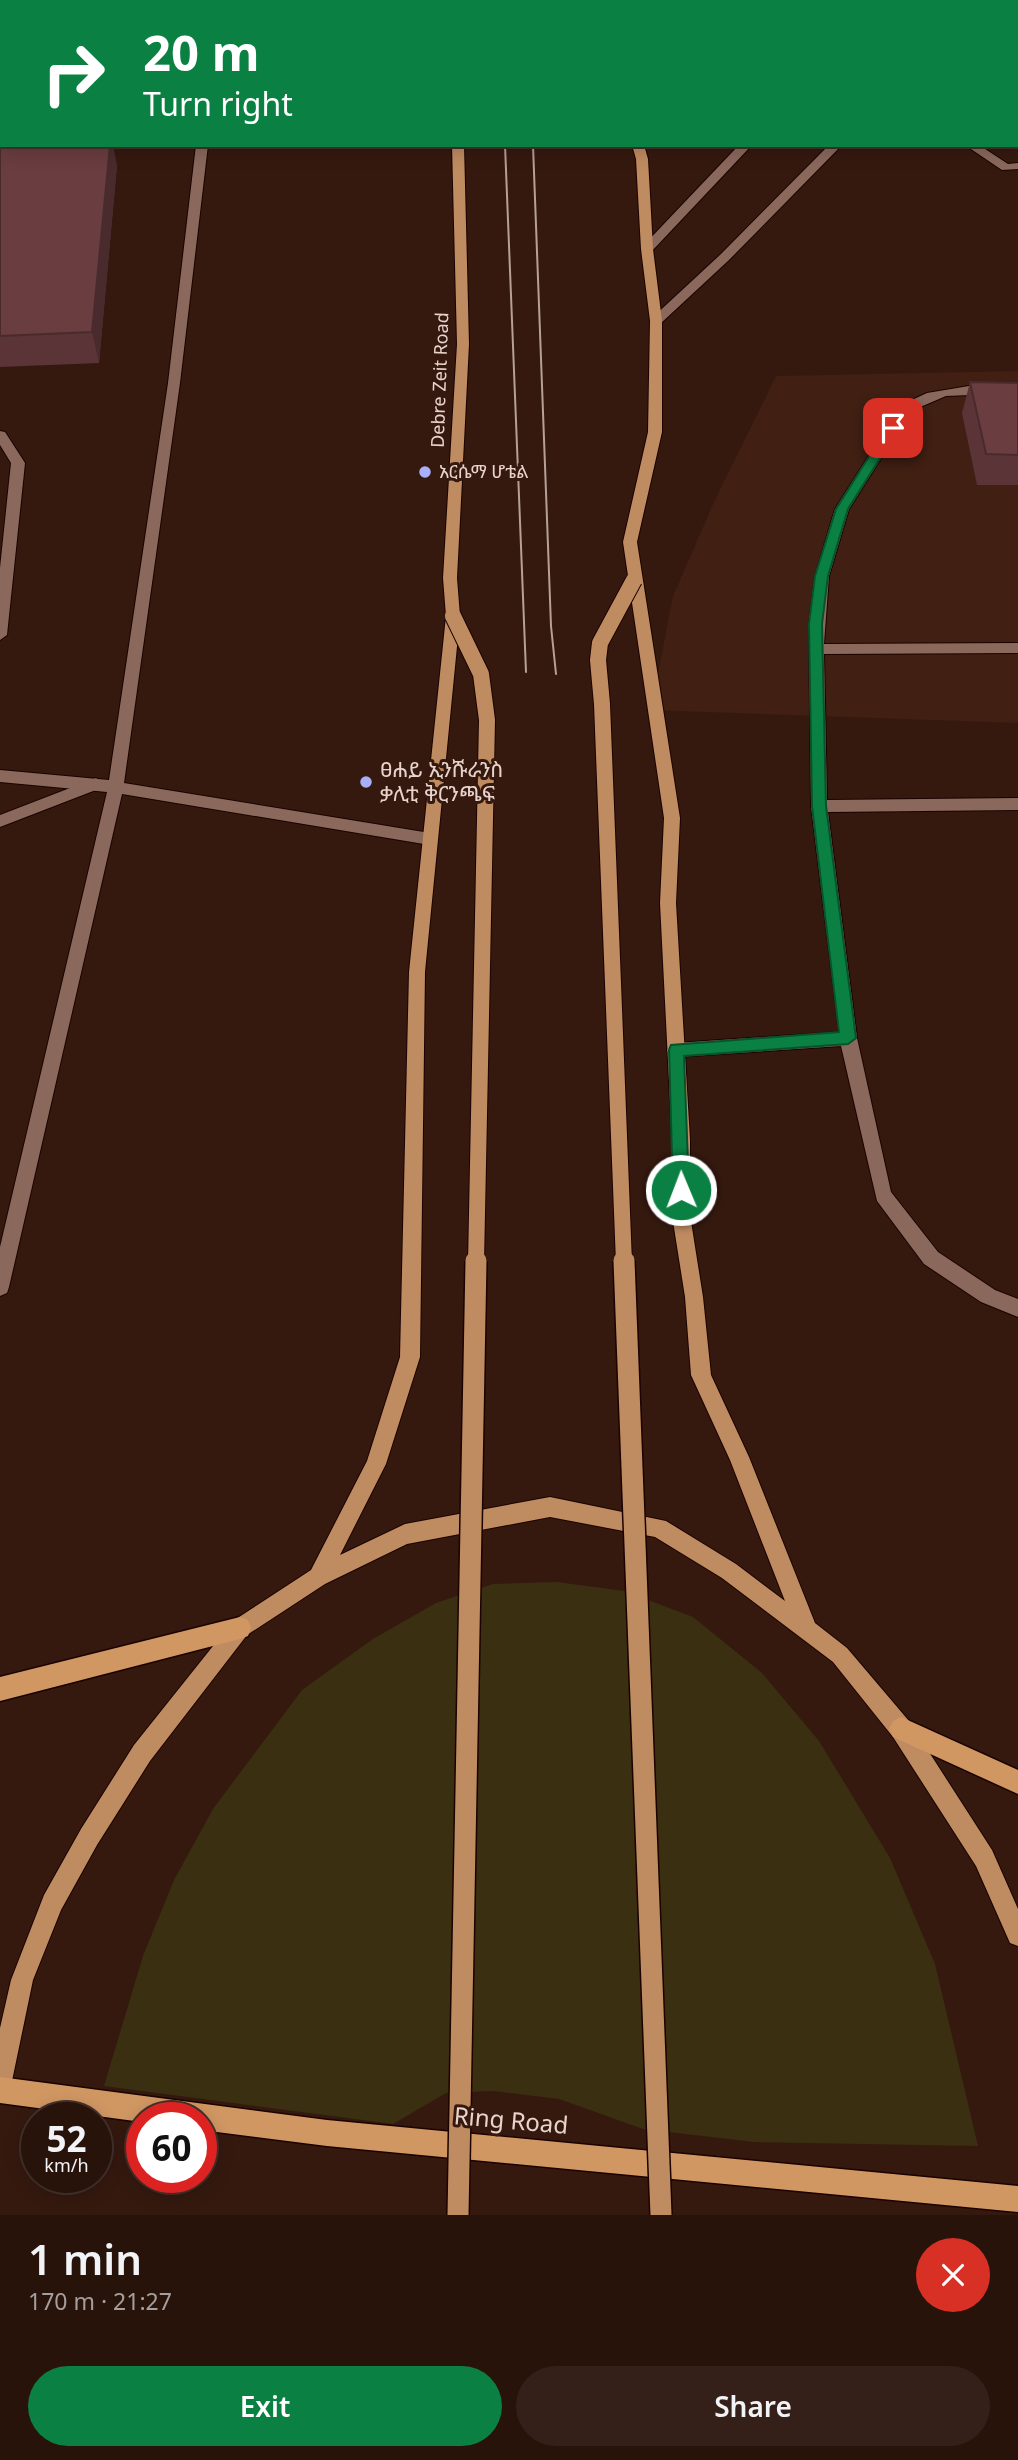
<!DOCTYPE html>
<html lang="en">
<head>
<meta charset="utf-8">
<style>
	body { margin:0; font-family:"Noto Sans","Noto Sans Ethiopic",sans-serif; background:#342019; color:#f1f3f6; height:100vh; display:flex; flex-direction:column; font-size:26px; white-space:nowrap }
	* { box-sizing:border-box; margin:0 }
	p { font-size:23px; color:#a59e9d }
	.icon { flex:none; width:38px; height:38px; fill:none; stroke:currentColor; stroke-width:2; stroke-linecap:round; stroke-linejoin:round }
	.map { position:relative; height:2215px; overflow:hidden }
	.drawer { display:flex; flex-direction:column; background:#28130b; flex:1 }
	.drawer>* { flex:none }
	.guide { position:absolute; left:0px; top:0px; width:1018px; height:147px; box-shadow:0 4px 18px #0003,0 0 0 2px #44322c; background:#0b8043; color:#fff; overflow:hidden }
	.speed { position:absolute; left:21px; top:2102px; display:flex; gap:14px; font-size:35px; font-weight:700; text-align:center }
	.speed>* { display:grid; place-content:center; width:91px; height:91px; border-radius:50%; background:#28130b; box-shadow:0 4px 18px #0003,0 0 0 2px #44322c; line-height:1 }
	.speed small { font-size:18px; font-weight:400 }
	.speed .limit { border:10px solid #d22; background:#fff; color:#111 }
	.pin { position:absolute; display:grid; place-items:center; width:60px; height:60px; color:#fff; margin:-30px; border-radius:14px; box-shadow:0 4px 10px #0006 }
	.me { position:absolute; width:77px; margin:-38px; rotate:359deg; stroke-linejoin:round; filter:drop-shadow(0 0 5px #0008) }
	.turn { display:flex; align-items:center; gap:24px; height:147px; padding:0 28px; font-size:32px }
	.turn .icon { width:91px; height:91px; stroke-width:2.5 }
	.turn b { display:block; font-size:49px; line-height:60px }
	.round { display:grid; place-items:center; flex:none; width:74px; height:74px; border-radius:37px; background:#342019 }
	.summary { display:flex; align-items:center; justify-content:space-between; height:119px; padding:0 28px }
	h1 { font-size:42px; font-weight:600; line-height:52px }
	.primary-button { display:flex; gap:14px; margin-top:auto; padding:14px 28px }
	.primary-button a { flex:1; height:80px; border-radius:42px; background:#0b8043; color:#fff; font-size:28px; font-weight:600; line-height:80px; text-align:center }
	.primary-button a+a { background:#342019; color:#f1f3f6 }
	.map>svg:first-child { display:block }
</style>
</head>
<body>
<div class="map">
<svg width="1018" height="2215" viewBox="0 0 1018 2215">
	<rect width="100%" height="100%" fill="#35190f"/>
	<polygon fill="#411f13" points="1018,371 1018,723 651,710 673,596 714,502 776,376"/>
	<polygon fill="#3a2f11" points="557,1582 624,1591 693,1617 762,1673 819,1741 890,1858 935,1964 978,2146 754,2142 643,2129 559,2099 493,2091 446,2093 393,2124 104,2086 143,1956 174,1880 213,1809 302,1690 373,1639 436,1603 493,1584"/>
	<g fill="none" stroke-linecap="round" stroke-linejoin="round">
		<defs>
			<g id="service">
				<polygon points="891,0 902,0 890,2"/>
				<polygon points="999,0 1010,0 998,2"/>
				<rect x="0" y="107" width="2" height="6"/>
				<polygon points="739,145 752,145 651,252 643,252 643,246"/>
				<polygon points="829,145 842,145 729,260 660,324 652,324 652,318 721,254"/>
				<polygon points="965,145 979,145 1008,164 1018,163 1018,169 1002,170"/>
				<polygon points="975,385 1018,385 1018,393 946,396 911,411 849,509 829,576 824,644 1018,643 1018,653 824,654 827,800 1018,798 1018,810 828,812 857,1038 891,1192 938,1252 995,1290 1018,1299 1018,1317 981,1302 924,1264 877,1201 841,1046 676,1057 670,1055 667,1050 670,1045 676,1043 839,1032 811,806 809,624 815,576 835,509 901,405 927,393"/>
				<polygon points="0,431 5,432 25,463 7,635 0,640 0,568 11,463 0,445"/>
				<polygon points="96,778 104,784 101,788 0,827 0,815"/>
			</g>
			<g id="minor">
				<rect x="199" y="0" width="10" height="2"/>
				<polygon points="196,145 208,145 180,383 124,783 430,833 438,839 430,845 122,794 9,1287 7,1293 0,1296 0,1247 107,792 0,782 0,770 109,780 168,383"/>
			</g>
			<g id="primary">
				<rect x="449" y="0" width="10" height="2"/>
				<polygon points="588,0 598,0 599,2 589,2"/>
				<polygon points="452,145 464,145 469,344 457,578 460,616 425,972 420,1357 386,1464 340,1555 405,1524 550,1497 666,1521 736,1564 785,1601 730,1460 691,1375 685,1297 672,1215 672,1140 660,903 664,818 623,542 648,432 650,321 641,249 636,159 632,145 644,145 648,159 653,249 662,321 662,432 637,542 680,818 676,903 690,1140 690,1215 703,1297 711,1375 749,1457 815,1623 847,1648 909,1721 992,1850 1018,1909 1018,1946 1010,1943 976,1866 893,1737 833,1662 722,1578 655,1537 550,1517 407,1544 325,1584 247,1635 150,1761 97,1845 61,1910 33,1980 12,2081 8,2089 0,2093 0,2028 11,1980 44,1895 81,1829 134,1745 233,1621 311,1570 367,1461 400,1357 409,972 446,616 443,578 457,344"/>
			</g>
			<g id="trunk">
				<polygon points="240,1617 248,1620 251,1628 248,1636 240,1639 0,1701 0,1677"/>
				<polygon points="901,1717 1018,1770 1018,1794 893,1737 889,1729 893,1721"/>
				<polygon points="0,2077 327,2120 1018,2186 1018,2212 327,2146 201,2130 201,2118 142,2118 142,2122 0,2103"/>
			</g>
		</defs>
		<use href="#service" stroke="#1b0300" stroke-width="2"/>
		<use href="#minor" stroke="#1b0300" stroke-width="2"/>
		<use href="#primary" stroke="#1b0300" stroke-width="2"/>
		<use href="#trunk" stroke="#1b0300" stroke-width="3"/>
		<use href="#service" fill="#8a685c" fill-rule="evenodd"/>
		<use href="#minor" fill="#8a685c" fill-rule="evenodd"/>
		<use href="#primary" fill="#bf8b61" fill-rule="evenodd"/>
		<use href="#trunk" fill="#d19763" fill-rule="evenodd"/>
		<g stroke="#b6a098" stroke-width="2">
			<polyline points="505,145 526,672"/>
			<polyline points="533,145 551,626 556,674"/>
		</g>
		<defs>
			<g id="primary-bridge-far1">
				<polyline points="453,616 481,674 487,720 476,1263"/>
				<polyline points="624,1263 602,704 598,660 600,643 634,580"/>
			</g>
			<g id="primary-bridge">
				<polyline points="624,1261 661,2215"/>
				<polyline points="458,2215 476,1261"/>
			</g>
		</defs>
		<use href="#primary-bridge-far1" stroke="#1b0300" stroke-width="18" stroke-linecap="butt"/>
		<use href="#primary-bridge" stroke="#1b0300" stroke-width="24" stroke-linecap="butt"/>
		<use href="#primary-bridge-far1" stroke="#bf8b61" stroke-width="16"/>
		<use href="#primary-bridge" stroke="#bf8b61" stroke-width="21"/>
	</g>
	<g fill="#5b3437">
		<polygon points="0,138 117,165 99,363 0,367"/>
		<polygon points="970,382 1018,383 1018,485 977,485 962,413"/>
	</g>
	<polygon fill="#4a2b2d" points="110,145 113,145 117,165 99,363 92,332"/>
	<g fill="#6a3d40" stroke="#4a2b2d" stroke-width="2">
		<polygon points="2,137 2,145 110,145 92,332 0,336 0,138"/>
		<polygon points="970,382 1018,383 1018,455 986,454"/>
	</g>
	<polygon fill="#0b8043" stroke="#07532c" stroke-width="2" points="893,424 899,428 848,509 828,576 822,624 826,806 856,1038 848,1044 684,1056 689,1190 687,1195 681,1197 675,1195 673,1190 669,1050 671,1045 839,1032 812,806 809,624 815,576 836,509 889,425"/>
	<g fill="#a8b0fc" stroke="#35190f" stroke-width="2.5">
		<circle cx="425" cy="472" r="7"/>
		<circle cx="366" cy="782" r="7"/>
	</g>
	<g text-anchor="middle" stroke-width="6" stroke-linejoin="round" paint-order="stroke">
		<g font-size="18" fill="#e8d4cd" stroke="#35190f">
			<text transform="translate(440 380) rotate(-88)" y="6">Debre Zeit Road</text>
		</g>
		<g font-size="18" fill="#e8d4cd" stroke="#35190f" text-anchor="start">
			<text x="439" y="478">አርሴማ ሆቴል</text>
		</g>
		<g font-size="21" fill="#e8d4cd" stroke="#35190f" text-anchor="start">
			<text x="380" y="777">ፀሐይ ኢንሹራንስ<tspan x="380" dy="24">ቃሊቲ ቅርንጫፍ</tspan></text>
		</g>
		<g font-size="24" fill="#e8d4cd" stroke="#35190f">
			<text transform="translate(511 2121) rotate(5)" y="8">Ring Road</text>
		</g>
	</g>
</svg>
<div class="speed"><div>52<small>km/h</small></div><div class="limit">60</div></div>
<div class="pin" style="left:893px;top:428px;background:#d93025"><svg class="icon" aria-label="arrive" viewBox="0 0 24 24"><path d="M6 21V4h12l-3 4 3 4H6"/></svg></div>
<svg class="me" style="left:681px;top:1190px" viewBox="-20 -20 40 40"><circle r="17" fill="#0b8043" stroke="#fff" stroke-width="3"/><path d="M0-11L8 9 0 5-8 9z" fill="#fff"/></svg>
<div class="guide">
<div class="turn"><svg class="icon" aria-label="right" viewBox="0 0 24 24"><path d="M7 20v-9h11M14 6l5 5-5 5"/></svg><div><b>20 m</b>Turn right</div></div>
</div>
</div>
<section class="drawer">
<div class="summary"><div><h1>1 min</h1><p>170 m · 21:27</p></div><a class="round" style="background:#d93025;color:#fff"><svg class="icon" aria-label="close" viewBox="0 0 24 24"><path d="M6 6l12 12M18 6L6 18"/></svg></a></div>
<div class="primary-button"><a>Exit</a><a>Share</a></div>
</section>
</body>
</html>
